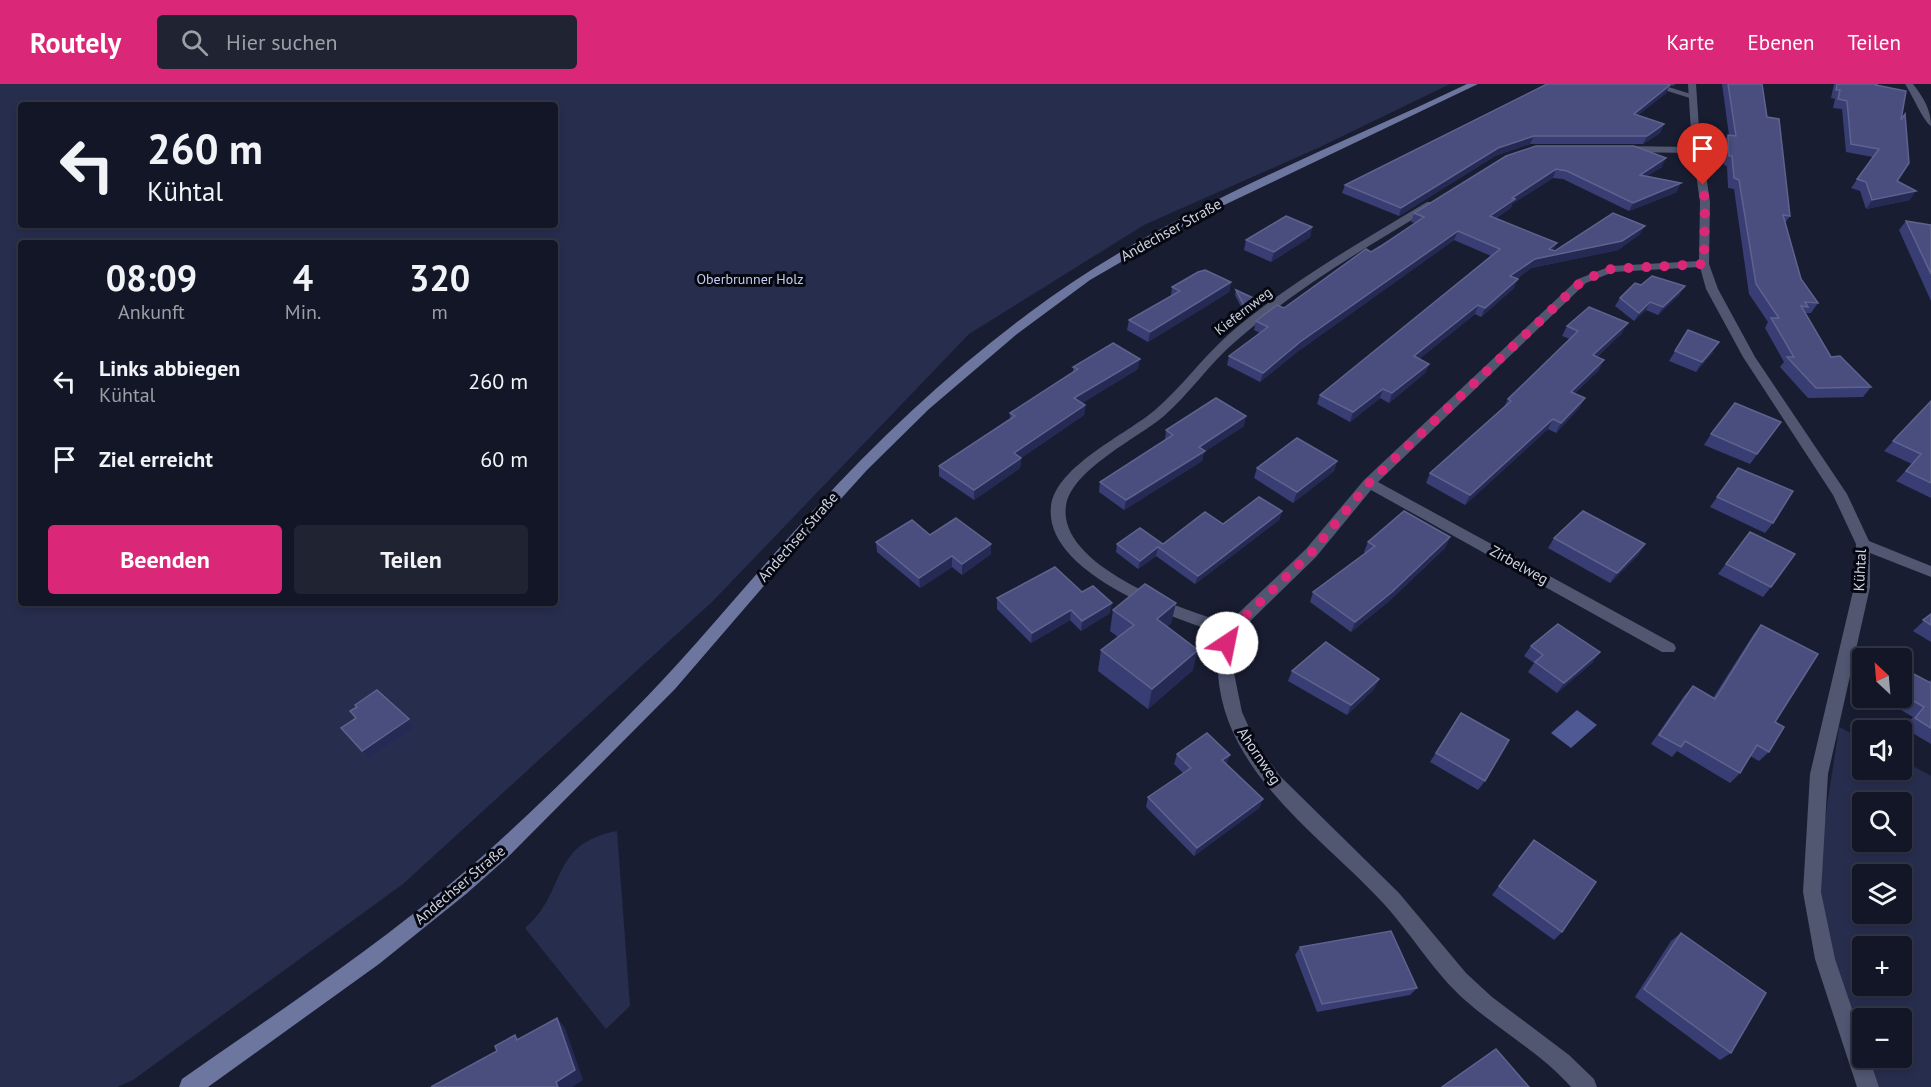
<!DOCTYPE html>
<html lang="de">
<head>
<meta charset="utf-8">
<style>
	body { margin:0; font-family:"PT Sans",sans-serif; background:#202332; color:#f1f3f6; height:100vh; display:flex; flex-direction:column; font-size:22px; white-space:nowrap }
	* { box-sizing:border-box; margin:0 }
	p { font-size:20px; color:#9d9fa7 }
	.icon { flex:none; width:33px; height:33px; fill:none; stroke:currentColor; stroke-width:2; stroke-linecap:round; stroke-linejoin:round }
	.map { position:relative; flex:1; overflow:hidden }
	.sheet { position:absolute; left:18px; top:156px; width:540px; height:366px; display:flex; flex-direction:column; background:#131626; border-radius:6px; box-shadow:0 3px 9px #0003,0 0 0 2px #323543 }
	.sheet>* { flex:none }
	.hud { position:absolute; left:18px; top:18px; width:540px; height:126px; border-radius:6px; box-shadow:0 3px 9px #0003,0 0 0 2px #323543; background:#131626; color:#f1f3f6; overflow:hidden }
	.needle { width:39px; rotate:334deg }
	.controls { position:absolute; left:1852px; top:564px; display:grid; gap:12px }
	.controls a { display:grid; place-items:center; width:60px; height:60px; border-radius:6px; background:#131626; box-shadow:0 3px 9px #0003,0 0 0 2px #323543; font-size:30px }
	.pin { position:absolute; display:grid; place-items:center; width:51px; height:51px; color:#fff; margin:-62px -26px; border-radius:50% 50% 50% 0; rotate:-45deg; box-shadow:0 0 6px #0007 }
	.pin .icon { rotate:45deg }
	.me { position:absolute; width:66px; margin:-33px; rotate:34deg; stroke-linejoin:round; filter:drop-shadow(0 0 4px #0008) }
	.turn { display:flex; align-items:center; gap:21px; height:126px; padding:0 30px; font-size:27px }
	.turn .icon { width:78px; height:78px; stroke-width:2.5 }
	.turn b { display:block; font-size:42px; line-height:51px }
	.eta { display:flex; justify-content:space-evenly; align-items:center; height:102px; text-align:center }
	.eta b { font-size:36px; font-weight:700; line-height:42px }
	.action { display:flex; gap:12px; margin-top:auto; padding:12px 30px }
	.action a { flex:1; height:69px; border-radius:6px; background:#db2777; color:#fff; font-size:24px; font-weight:700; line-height:69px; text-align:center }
	.action a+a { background:#202332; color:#f1f3f6 }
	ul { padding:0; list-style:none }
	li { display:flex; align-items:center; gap:18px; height:78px; padding:0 30px }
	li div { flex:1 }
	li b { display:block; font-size:22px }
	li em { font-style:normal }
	header { display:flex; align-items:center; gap:36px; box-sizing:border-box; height:84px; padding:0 30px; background:#db2777; color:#fff }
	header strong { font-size:28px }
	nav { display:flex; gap:33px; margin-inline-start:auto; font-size:21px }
	.search { width:420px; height:54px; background:#202332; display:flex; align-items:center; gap:15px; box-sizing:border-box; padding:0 21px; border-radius:6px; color:#9d9fa7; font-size:22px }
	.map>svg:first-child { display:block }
</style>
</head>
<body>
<header>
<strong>Routely</strong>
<div class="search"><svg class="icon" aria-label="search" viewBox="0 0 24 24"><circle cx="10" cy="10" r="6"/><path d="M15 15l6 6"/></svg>Hier suchen</div>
<nav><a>Karte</a><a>Ebenen</a><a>Teilen</a></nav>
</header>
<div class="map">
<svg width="1931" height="1003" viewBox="0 0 1931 1003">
	<rect width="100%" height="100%" fill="#191d32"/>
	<g fill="#272d4d" fill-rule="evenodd">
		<path d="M0,0H1450L1320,63L1144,141L969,250L713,517L403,800L133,996L117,1003H0ZM21,21H555V141H21ZM21,159H555V519H21Z"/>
		<path d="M1839,643L1863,655V686H1902V676L1931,692V1003H1877L1867,974H1902V934H1863V962C1846,912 1824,860 1821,807C1819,753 1832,696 1839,643ZM1863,718H1902V758H1863ZM1863,790H1902V830H1863ZM1863,862H1902V902H1863Z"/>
		<path d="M617,747L630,922L606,945L525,844C568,808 548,760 617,747Z"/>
	</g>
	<polygon fill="#4f5994" points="1577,626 1597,641 1571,664 1551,649"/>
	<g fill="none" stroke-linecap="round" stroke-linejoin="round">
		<polygon fill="#515671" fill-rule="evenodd" points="1645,0 1659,0 1697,12 1693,15"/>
		<g fill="#515671" fill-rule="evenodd">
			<path d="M1688,0H1696L1699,44L1710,118L1709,180L1718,205L1755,273L1847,410L1869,457L1931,482V493L1870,469V503L1828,690L1821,808L1835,875L1863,957V974H1869L1879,1003H1857L1815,875L1803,808L1810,690L1854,503L1856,460L1833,411L1743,273L1706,205L1700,183L1613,188L1586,199L1378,398L1674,560L1676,564L1674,568H1662L1371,406L1316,473L1239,548L1234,589L1242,628L1256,659L1280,692L1399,809L1466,889L1492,913L1569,971L1594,995L1597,1003H1571C1541,969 1500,947 1466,917C1434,889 1413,852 1384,820C1323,753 1225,691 1218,590C1217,577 1221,563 1223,550C1174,535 1043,489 1051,422C1056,382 1127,350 1155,326C1182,303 1202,274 1228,251C1288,199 1359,159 1427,118H1435V122C1367,163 1296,204 1236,257C1210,279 1190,309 1164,332C1138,354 1071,386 1066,422C1057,482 1184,527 1228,539L1306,465L1364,396L1578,195L1611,182L1699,177L1700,118L1693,69L1623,68L1618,65L1623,62L1692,63Z"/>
			<path d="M1905,0H1913C1923,13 1931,25 1931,42C1923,37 1912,10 1905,0Z"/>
		</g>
		<path fill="#6d769f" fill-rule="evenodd" d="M1467,0H1478L1197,134L1090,196L1017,250L929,325L867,386L800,460L675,605L508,773L466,810L379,880L208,1003H179L182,995C274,931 369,868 455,796C516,744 573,688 629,631C693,567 749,496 811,429C877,356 950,288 1029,229C1162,129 1318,71 1467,0Z"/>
	</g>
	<g fill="#383e73">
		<polygon points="1547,0 1676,0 1673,2 1669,1 1666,9 1638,31 1664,40 1660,49 1643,60 1530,60 1495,72 1399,132 1342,109 1345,101"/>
		<polygon points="1722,0 1763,0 1762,1 1767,33 1790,132 1785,139 1801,195 1818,219 1811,229 1804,229 1831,273 1871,303 1863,313 1808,314 1780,283 1784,278 1765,244 1768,238 1749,210 1734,105 1728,104 1727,82 1724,81 1723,60 1728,51 1729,51"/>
		<polygon points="1834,0 1877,0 1876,1 1901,36 1897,97 1910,116 1866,125 1860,107 1851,104 1873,73 1846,68 1842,25 1833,24 1835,15 1831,14"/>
		<polygon points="1506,72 1662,83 1647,92 1677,108 1629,127 1563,95 1553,94 1512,120 1511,124 1496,134 1555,167 1640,150 1618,166 1531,184 1516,195 1514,204 1481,233 1475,230 1419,275 1429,280 1425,289 1389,319 1380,314 1350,338 1317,320 1320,311 1491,172 1454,156 1297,268 1260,298 1227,281 1229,272 1260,249 1254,246 1256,237 1284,224 1415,139 1411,138 1414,129"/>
		<polygon points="1906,137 1931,141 1931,217 1899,146"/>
		<polygon points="1312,143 1310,153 1271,178 1244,166 1246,156"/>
		<polygon points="1231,198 1229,208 1148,258 1127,246 1129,236 1171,212 1172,203"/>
		<polygon points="1641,201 1680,210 1658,231 1646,226 1634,237 1615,222 1620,214"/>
		<polygon points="1236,206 1262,218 1261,223 1247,234 1235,211"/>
		<polygon points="1567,242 1622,249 1597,273 1599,286 1575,309 1585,314 1579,324 1556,349 1548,345 1465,421 1426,399 1430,389 1504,323 1508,315 1570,255 1562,252"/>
		<polygon points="1688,246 1713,268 1696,288 1669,277"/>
		<polygon points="1073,283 1138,285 1082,319 1085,321 1084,331 1021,374 1020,384 974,416 939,392 939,382 1010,336 1010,329 1073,289"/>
		<polygon points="1931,317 1931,414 1896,397 1912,380 1884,367"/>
		<polygon points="1781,338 1750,380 1704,361 1711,350"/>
		<polygon points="1244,342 1204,368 1202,377 1124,426 1099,408 1100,398 1165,356 1166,346"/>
		<polygon points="1337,377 1334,387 1293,419 1254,394 1257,384"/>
		<polygon points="1738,384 1773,439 1765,449 1710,423"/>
		<polygon points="1282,427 1279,436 1195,500 1156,472 1138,485 1116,468 1117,460 1163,460 1223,440"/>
		<polygon points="1750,448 1771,503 1763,513 1718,490"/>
		<polygon points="930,451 991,470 962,491 952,483 920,504 877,468 876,458"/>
		<polygon points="1450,453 1445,464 1388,518 1351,548 1310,518 1313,508 1365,469 1364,468 1368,458"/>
		<polygon points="1554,454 1645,460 1638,471 1610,499 1548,464"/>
		<polygon points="1082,508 1110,529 1081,547 1070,536 1031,559 997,525 997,514"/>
		<polygon points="1176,519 1171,539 1167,543 1193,586 1148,625 1098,587 1101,566 1118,553 1110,547 1113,526"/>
		<polygon points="1931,530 1931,558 1913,547"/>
		<polygon points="1761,541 1775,638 1769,668 1759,677 1750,672 1740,689 1730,699 1677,667 1672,673 1651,660 1684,612 1693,602 1713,614 1753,551"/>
		<polygon points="1531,562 1593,578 1557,609 1528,588 1534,579 1524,572"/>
		<polygon points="1292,587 1379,595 1374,605 1347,631 1288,597"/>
		<polygon points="1908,587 1928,598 1931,596 1931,660 1904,644 1913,633 1882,615 1883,614 1902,614 1902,592"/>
		<polygon points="350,627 409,635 415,644 369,675 341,644 355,634"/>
		<polygon points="1461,629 1485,697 1478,706 1430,678"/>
		<polygon points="1177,670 1226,680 1263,715 1259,724 1194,772 1146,723 1148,713 1183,689 1174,680"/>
		<polygon points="1534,756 1562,848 1554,856 1492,811"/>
		<polygon points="1681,849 1731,969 1720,976 1635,913 1671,857"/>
		<polygon points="1300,863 1417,904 1410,911 1317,928 1295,871"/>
	</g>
	<g fill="#252a54">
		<polygon points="1670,1 1666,9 1630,38 1634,30"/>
		<polygon points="1664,40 1660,49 1643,60 1647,52"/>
		<polygon points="1534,52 1530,60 1495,72 1399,132 1401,124 1498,64"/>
		<polygon points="1666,74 1662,83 1636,99 1640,91"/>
		<polygon points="1556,85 1553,94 1512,120 1511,124 1486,140 1490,132 1512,114"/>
		<polygon points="1681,99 1677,108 1629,127 1633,119"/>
		<polygon points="1916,107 1910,116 1866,125 1872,116"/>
		<polygon points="1645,142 1640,150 1618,166 1531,184 1506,201 1510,192 1557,159 1553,168"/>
		<polygon points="1312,143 1310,153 1271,178 1274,168"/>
		<polygon points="1458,147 1454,156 1297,268 1260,298 1263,289 1300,258"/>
		<polygon points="1518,195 1514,204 1481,233 1485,224"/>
		<polygon points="1231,198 1229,208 1148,258 1150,248"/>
		<polygon points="1685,202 1680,210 1658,231 1663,223"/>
		<polygon points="1262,218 1261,223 1247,234 1248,229"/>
		<polygon points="1650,218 1646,226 1634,237 1639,229"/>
		<polygon points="1478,221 1475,230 1410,282 1414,272"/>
		<polygon points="1628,239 1622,249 1588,281 1593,271"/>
		<polygon points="1719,258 1713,268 1696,288 1702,278"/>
		<polygon points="1140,275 1138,285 1073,325 1074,314"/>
		<polygon points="1604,276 1599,286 1566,318 1571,308"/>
		<polygon points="1429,280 1425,289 1389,319 1392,309"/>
		<polygon points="1383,305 1380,314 1350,338 1353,328"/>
		<polygon points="1585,314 1579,324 1556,349 1561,339"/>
		<polygon points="1085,321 1084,331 1021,374 1020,384 974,416 974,406 1014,369"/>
		<polygon points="1246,332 1244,342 1204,368 1202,377 1124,426 1126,416 1199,363"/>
		<polygon points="1553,335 1548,345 1465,421 1470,411"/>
		<polygon points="1337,377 1334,387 1293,419 1297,408"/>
		<polygon points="1282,427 1279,436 1195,500 1198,492"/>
		<polygon points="1450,453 1445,464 1388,518 1351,548 1355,538"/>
		<polygon points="991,460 991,470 962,491 962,480"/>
		<polygon points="1645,460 1638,471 1610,499 1617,489"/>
		<polygon points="1158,463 1156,472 1138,485 1140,477"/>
		<polygon points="952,472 952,483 920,504 919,494"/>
		<polygon points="1112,519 1110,529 1081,547 1082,537"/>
		<polygon points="1176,519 1171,539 1152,556 1157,535"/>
		<polygon points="1071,526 1070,536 1031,559 1032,549"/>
		<polygon points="1198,566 1193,586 1148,625 1152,605"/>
		<polygon points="1600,568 1593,578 1557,609 1564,599"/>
		<polygon points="1379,595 1374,605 1347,631 1351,621"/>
		<polygon points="409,635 415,644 369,675 362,667"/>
		<polygon points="1230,671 1226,681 1222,676"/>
		<polygon points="1263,715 1259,724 1194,772 1197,764"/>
		<polygon points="557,934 565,944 583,996 572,1003 558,1003 556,998"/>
	</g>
	<g fill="#494e7f" stroke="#5e638e" stroke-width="1.5">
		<polygon points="1547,0 1667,0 1670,1 1634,30 1664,40 1647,52 1534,52 1498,64 1401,124 1345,101"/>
		<polygon points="1728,0 1762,0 1767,33 1779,35 1790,132 1783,131 1801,195 1818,219 1805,218 1808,223 1801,222 1831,273 1840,272 1871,303 1816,304 1787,273 1794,273 1771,234 1779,234 1756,200 1739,96 1734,94 1732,72 1729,72 1728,51 1736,52"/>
		<polygon points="1837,0 1877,0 1876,1 1906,7 1901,36 1905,30 1909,79 1897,97 1916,107 1872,116 1866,98 1857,95 1879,65 1851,60 1847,17 1838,15 1840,6 1836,6"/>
		<polygon points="1536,62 1634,62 1666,74 1640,91 1681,99 1633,119 1567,87 1556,85 1512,114 1515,115 1490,132 1557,159 1549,165 1555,167 1613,129 1645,142 1622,157 1535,175 1510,192 1518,195 1485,224 1478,221 1414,272 1429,280 1392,309 1383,305 1353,328 1320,311 1500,165 1458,147 1300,258 1263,289 1229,272 1268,243 1256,237 1277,221 1284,224 1366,165 1371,168 1381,162 1424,133 1414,129 1506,72"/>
		<polygon points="1286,132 1312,143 1274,168 1246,156"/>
		<polygon points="1906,137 1931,141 1931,190"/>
		<polygon points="1205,186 1231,198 1150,248 1129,236 1180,207 1172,203 1198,188"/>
		<polygon points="1652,192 1685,202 1663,223 1650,218 1639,229 1620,214 1635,199 1641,201"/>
		<polygon points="1236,206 1262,218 1248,229"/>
		<polygon points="1589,223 1628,239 1593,271 1604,276 1571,308 1585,314 1561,339 1553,335 1470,411 1430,389 1511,317 1508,315 1578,247 1567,242"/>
		<polygon points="1688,246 1719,258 1702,278 1675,267"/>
		<polygon points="1113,259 1140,275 1074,314 1085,321 1014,369 1021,374 974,406 939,382 1015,332 1010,329 1078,285 1073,283"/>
		<polygon points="1216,314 1246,332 1199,363 1205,367 1126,416 1100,398 1173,351 1166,346"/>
		<polygon points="1931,317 1931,399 1906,387 1921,370 1893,357"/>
		<polygon points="1735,319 1781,338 1757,370 1711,350"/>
		<polygon points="1297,354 1337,377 1297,408 1257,384"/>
		<polygon points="1738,384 1793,407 1773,439 1717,413"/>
		<polygon points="1259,413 1282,427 1198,492 1158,463 1140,477 1117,460 1140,444 1163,460 1205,428 1223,440"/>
		<polygon points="1404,427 1450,453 1392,508 1355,538 1313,508 1375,462 1368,458"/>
		<polygon points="1583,427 1645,460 1617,489 1554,454"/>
		<polygon points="956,434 991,460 962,480 952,472 919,494 876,458 912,436 930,451"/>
		<polygon points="1750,448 1795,470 1771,503 1726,480"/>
		<polygon points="1055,483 1082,508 1093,502 1112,519 1082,537 1071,526 1032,549 997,514"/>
		<polygon points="1145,500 1176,519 1157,535 1198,566 1152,605 1101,566 1134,541 1113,526"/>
		<polygon points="1931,530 1931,541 1923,536"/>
		<polygon points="1558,540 1600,568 1564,599 1535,578 1543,571 1531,562"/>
		<polygon points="1761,541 1818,570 1775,638 1784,643 1769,668 1757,661 1740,689 1685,657 1681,663 1659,651 1693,602 1715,615"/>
		<polygon points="1326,558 1379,595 1351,621 1292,587"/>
		<polygon points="1908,587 1931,599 1931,644 1915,634 1924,623 1902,610 1902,594"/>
		<polygon points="377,606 409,635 362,667 341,644 356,634 350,627 357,623 355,621"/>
		<polygon points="1461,629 1509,656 1485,697 1436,669"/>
		<polygon points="1207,649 1230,671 1222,676 1263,715 1197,764 1148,713 1191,684 1177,670"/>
		<polygon points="1534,756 1596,798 1562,848 1499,802"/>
		<polygon points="1391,847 1417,904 1322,920 1300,863"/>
		<polygon points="1681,849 1766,909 1731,969 1644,905"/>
		<polygon points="557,934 575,986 556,998 558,1003 431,1003 497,967 495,962 515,951 517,956"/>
		<polygon points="1496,965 1529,1003 1442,1003"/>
	</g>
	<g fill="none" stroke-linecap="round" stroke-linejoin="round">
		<polyline stroke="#db2777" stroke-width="10" stroke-dasharray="0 18" points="1227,559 1231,546 1311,469 1369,399 1582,197 1611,185 1704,180 1705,118 1703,101"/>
	</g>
	<g text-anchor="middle" stroke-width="6" stroke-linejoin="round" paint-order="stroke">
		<g font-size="14" fill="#c5cdf1" stroke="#060811">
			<text x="750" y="200">Oberbrunner Holz</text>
		</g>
		<g font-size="14" fill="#cfd2e1" stroke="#060811">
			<text transform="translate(1243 227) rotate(-38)" y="5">Kiefernweg</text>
		</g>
		<g font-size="15" fill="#cfd2e1" stroke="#060811">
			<text transform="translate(1171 146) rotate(-29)" y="5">Andechser Straße</text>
			<text transform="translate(798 453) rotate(-49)" y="5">Andechser Straße</text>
			<text transform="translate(1519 481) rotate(29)" y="5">Zirbelweg</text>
			<text transform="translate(1860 486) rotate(-87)" y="5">Kühtal</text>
			<text transform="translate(1259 672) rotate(56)" y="5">Ahornweg</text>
			<text transform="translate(460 801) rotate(-40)" y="5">Andechser Straße</text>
		</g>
	</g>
</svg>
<div class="controls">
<a><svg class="needle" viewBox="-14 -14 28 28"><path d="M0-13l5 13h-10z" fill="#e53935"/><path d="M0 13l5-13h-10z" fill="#9d9fa7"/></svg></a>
<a><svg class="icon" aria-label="sound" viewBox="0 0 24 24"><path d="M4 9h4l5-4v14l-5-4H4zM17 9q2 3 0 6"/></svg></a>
<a><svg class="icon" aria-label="search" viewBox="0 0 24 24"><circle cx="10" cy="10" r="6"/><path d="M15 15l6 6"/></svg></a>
<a><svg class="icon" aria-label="layers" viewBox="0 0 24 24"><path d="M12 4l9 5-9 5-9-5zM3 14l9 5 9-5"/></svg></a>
<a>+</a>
<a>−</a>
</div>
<div class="pin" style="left:1703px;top:101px;background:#d93025"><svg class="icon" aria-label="arrive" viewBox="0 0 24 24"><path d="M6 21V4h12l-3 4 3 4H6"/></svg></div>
<svg class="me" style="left:1227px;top:559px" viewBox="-20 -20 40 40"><circle r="19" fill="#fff"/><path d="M0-13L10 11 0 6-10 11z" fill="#db2777"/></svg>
<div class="hud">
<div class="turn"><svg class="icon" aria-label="left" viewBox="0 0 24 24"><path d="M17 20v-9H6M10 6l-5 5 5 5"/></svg><div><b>260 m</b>Kühtal</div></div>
</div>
<section class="sheet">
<div class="eta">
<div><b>08:09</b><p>Ankunft</p></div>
<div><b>4</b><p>Min.</p></div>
<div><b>320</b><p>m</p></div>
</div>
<ul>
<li><svg class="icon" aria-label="left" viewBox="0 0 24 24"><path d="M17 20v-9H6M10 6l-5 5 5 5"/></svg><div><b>Links abbiegen</b><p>Kühtal</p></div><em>260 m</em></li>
<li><svg class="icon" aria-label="arrive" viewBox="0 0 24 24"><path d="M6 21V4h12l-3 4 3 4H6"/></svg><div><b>Ziel erreicht</b></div><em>60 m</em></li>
</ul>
<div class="action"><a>Beenden</a><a>Teilen</a></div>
</section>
</div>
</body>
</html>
